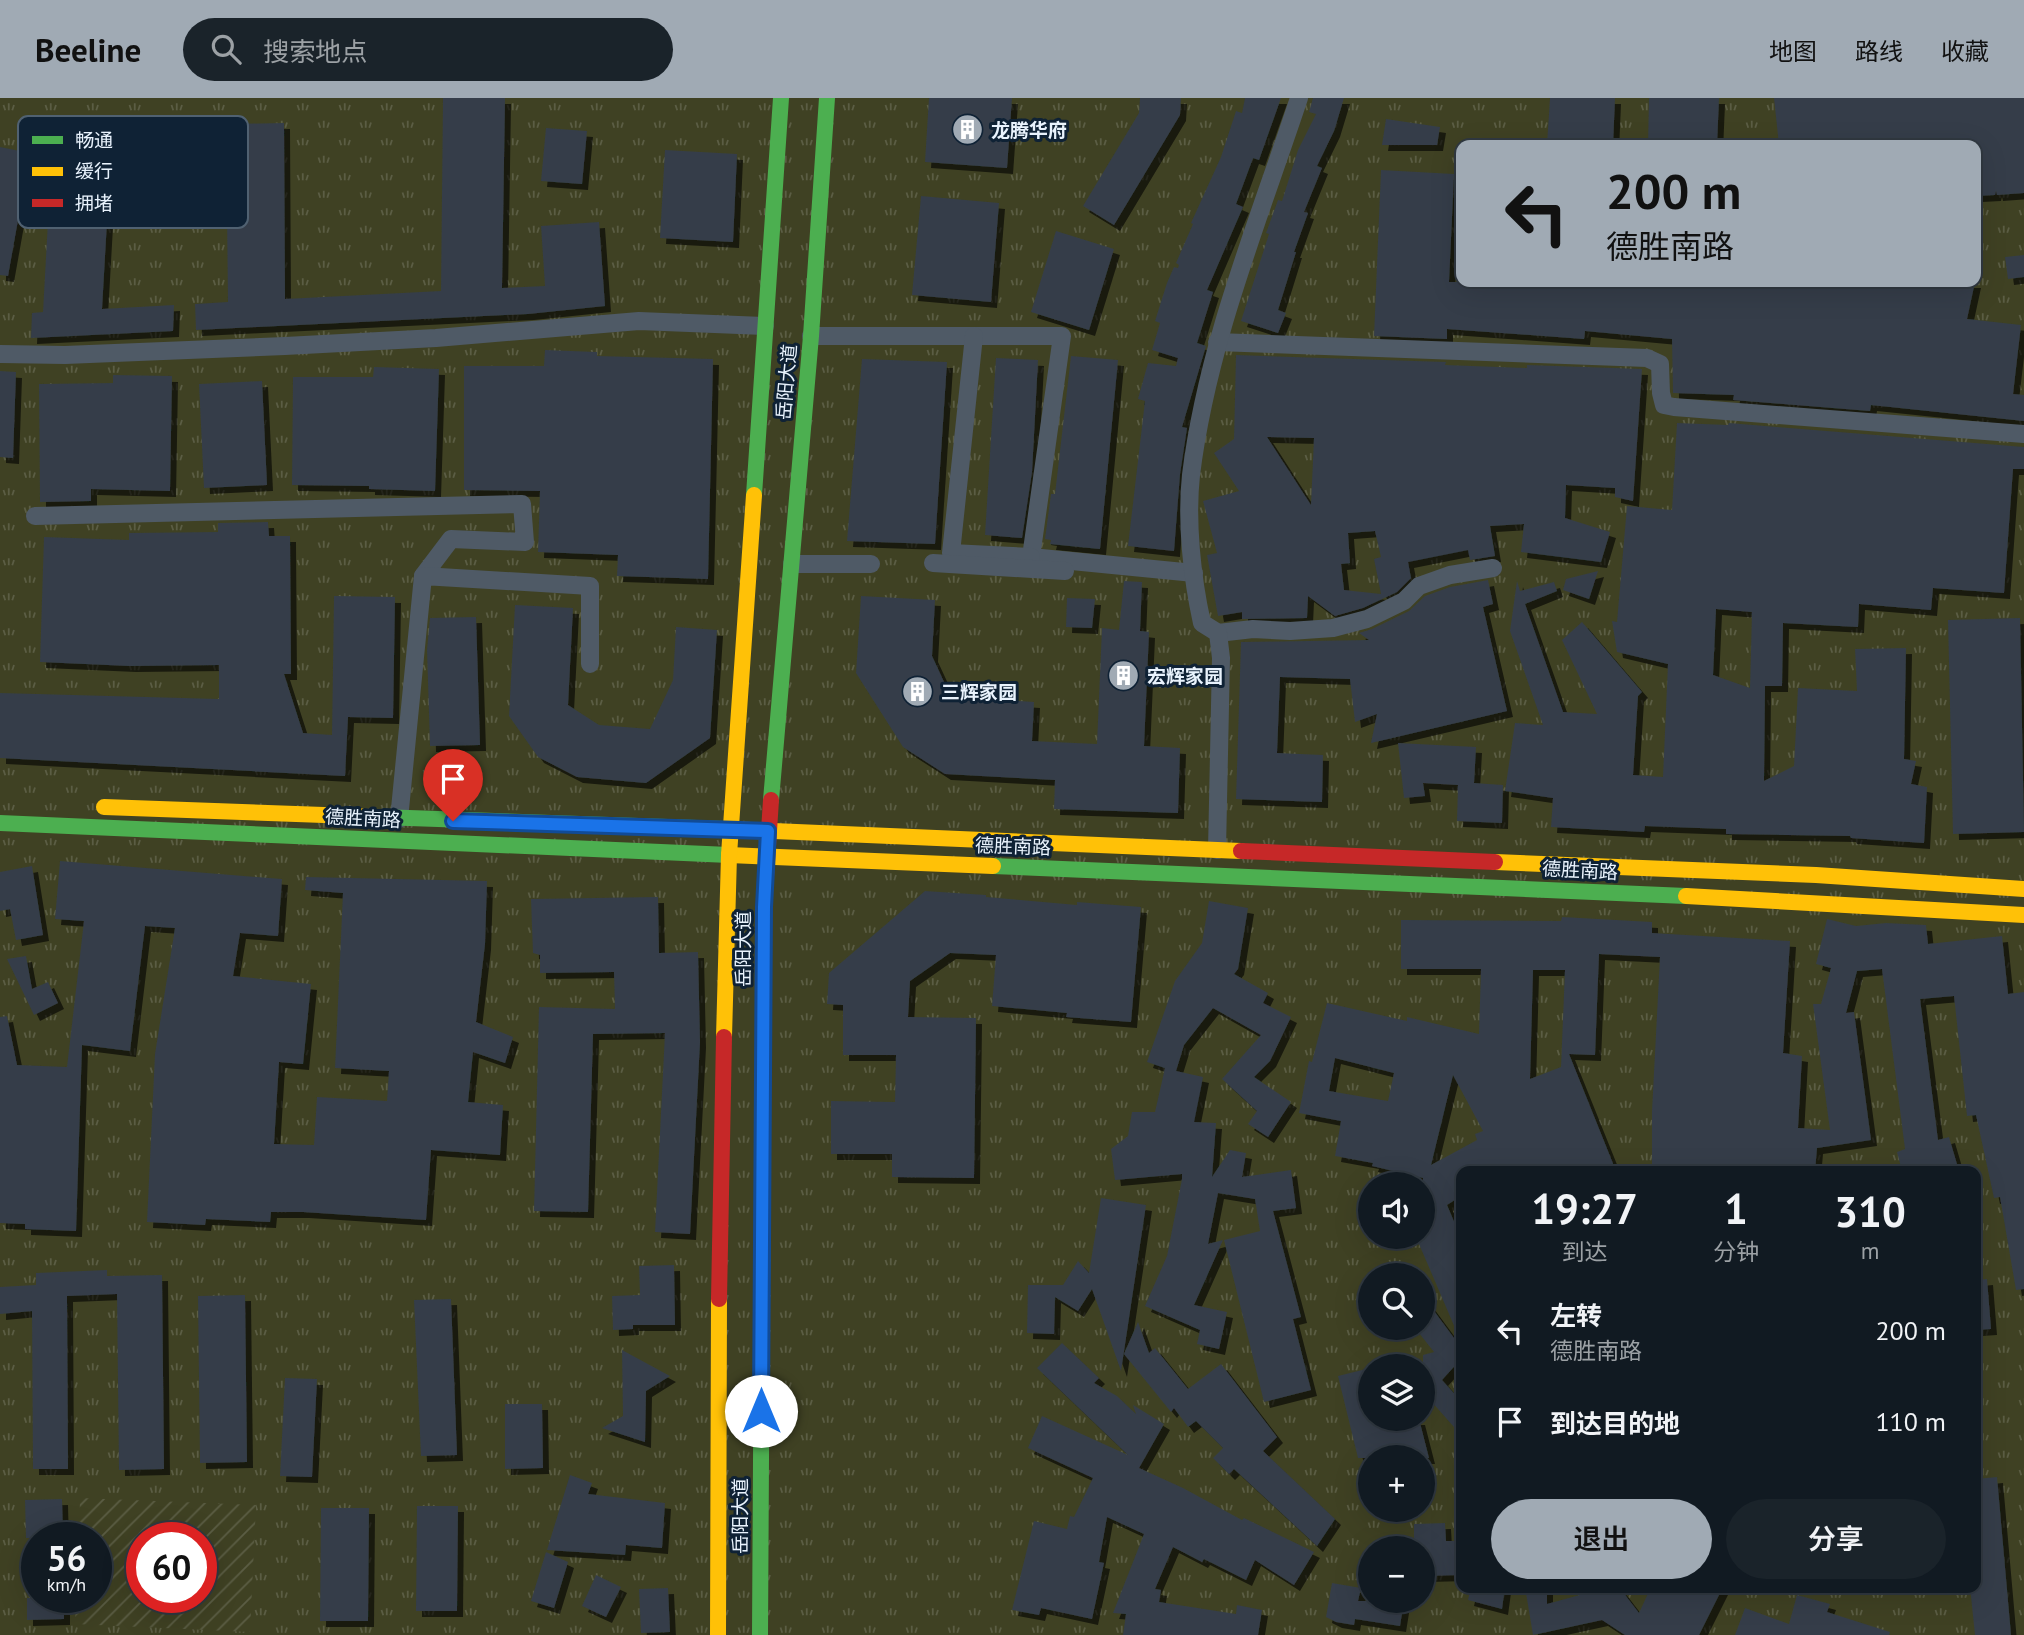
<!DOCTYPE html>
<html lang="zh">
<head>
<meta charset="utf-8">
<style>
	body { margin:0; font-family:"PT Sans","Noto Sans SC",sans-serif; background:#1a232a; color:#f1f3f6; height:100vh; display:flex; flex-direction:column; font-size:26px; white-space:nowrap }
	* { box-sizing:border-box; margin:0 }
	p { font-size:23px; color:#9ca1a5 }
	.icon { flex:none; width:38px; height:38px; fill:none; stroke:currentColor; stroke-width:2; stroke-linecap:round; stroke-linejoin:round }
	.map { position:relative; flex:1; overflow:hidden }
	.details { position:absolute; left:1456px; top:1068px; width:525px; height:427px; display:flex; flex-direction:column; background:#111a22; border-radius:14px; box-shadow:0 7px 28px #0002,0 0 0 2px #303840 }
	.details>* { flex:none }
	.guide { position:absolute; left:1456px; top:42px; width:525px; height:147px; border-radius:14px; box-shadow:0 7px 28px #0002,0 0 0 2px #303840; background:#a0aab4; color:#111; overflow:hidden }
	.tools { position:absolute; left:1358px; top:1074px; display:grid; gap:14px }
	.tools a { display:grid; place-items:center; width:77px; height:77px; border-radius:50%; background:#111a22; box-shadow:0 7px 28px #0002,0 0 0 2px #303840; font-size:35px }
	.speed { position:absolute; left:21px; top:1424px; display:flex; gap:14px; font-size:35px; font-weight:700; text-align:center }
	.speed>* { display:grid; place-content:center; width:91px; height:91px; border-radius:50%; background:#111a22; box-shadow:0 7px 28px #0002,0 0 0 2px #303840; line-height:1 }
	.speed small { font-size:18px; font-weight:400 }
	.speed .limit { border:10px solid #d22; background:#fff; color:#111 }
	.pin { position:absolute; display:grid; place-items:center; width:60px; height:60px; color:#fff; margin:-72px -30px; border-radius:50% 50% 50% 0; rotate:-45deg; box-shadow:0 0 7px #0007 }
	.pin .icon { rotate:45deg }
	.me { position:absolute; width:77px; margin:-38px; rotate:0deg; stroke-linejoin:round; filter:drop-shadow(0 0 5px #0008) }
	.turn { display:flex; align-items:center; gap:24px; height:147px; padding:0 35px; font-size:32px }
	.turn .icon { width:91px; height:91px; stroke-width:2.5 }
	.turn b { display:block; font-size:49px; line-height:60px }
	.eta { display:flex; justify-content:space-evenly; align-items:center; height:119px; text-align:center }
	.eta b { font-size:42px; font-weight:600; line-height:49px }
	.cta { display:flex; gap:14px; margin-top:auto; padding:14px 35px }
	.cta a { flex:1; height:80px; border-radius:42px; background:#a0aab4; color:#111; font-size:28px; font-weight:600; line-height:80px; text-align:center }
	.cta a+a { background:#1a232a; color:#f1f3f6 }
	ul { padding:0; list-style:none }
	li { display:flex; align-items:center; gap:21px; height:91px; padding:0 35px }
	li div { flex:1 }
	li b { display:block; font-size:26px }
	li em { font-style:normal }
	header { display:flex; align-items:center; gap:42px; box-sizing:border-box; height:98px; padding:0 35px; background:#a0aab4; color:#111 }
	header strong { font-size:33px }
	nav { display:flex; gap:38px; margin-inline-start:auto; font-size:24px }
	.search { width:490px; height:63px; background:#1a232a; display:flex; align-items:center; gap:18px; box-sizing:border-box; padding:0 24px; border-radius:38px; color:#9ca1a5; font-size:26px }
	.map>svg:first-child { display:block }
</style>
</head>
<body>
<header>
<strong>Beeline</strong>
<div class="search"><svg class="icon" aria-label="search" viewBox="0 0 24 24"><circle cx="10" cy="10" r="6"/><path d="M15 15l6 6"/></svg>搜索地点</div>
<nav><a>地图</a><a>路线</a><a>收藏</a></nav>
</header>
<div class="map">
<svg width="2024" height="1537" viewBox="0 0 2024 1537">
	<defs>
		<pattern id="park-tufts" width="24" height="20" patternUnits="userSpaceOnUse" patternTransform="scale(1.75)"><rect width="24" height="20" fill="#3f4123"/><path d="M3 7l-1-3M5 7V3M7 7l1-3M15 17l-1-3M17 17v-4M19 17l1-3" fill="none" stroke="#5b5d44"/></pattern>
		<pattern id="garden-furrows" width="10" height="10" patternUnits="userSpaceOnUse" patternTransform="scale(1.75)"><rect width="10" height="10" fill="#3f4123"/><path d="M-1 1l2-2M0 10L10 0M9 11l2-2" fill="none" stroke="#5b5d44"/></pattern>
		<filter id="shadow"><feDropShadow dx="6" dy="6" stdDeviation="0" flood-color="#0009"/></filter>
	</defs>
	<rect width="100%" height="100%" fill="#17222d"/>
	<path fill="url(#park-tufts)" fill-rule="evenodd" d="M0,0H2024V1537H0ZM1461,47H1976V184H1461ZM1461,1073H1976V1489H1461ZM1370,1087H1423V1139H1370ZM1370,1178H1423V1230H1370ZM1370,1269H1423V1321H1370ZM1370,1360H1423V1412H1370ZM37,1440H96V1500H37ZM142,1440H201V1500H142ZM1370,1451H1423V1503H1370Z"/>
	<path fill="url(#garden-furrows)" fill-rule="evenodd" d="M80,1400L256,1407L250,1534L75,1526L76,1500H96V1440H79ZM201,1440V1500H142V1440Z"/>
	<g fill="#353e48" fill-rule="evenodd" filter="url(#shadow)">
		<polygon points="443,0 505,0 502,190 545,188 541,128 599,124 605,208 528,216 196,232 195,206 228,204 226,26 284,25 285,201 441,193"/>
		<polygon points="929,0 1012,0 1007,70 925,64"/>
		<polygon points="1140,0 1181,0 1180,17 1114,127 1083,108 1139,15"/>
		<polygon points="1245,0 1281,0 1259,62 1253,60 1236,106 1243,109 1207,192 1213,194 1197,245 1206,248 1182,329 1187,330 1180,376 1174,453 1128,448 1145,303 1138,301 1148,265 1176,268 1178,260 1152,252 1160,225 1155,223 1167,185 1174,169 1178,170 1179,167 1176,165 1193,126 1191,125 1221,59 1236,13 1242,15"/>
		<polygon points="1313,0 1344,0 1334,33 1317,68 1322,70 1304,114 1308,115 1294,154 1296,154 1278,212 1286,215 1278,235 1241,223 1269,136 1266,135 1278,102 1282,103 1298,52 1316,16 1309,14"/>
		<polygon points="1550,0 1615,0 1613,47 1547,47"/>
		<polygon points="1649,0 1719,0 1717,47 1648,47"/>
		<polygon points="1774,0 2024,0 2024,95 1997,97 1996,93 1995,97 1976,98 1976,47 1779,47"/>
		<polygon points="1386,21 1440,29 1437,47 1382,47"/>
		<polygon points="546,30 587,33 582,86 541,83"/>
		<polygon points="53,32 112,35 102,211 174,207 173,233 31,240 32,215 43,214"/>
		<polygon points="0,49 30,55 8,178 0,177"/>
		<polygon points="665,52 737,56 733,144 660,140"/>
		<polygon points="1381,72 1454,76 1449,184 1975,184 1967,221 2021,227 2013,296 2024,297 2024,323 1871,307 1870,313 1733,302 1734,297 1673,295 1672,241 1585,233 1584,241 1447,231 1447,241 1374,238"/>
		<polygon points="921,98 999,105 991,204 912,197"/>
		<polygon points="1056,133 1114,151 1089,232 1031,214"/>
		<polygon points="2024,157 2024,179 2008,181 2005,159"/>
		<polygon points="545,252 597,254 597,258 713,261 708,481 617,478 618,457 538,454 540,393 464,392 464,268 544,268"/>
		<path d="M1236,257L1446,264L1445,267L1527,270V267L1642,271L1633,403L1615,399V390L1566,387L1565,420L1610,434L1601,464L1521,454L1524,426L1490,428L1495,458L1470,462L1468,452L1408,464L1411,480L1397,494L1363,510L1335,518L1308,498L1307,520L1242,521V514L1218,518L1207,457L1217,455L1203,403L1239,393L1214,355L1234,341ZM1267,339L1314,340L1311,407ZM1375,433L1381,459L1374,461L1381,496L1344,492L1341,466L1350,465L1348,435Z"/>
		<polygon points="1071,258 1118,262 1100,451 1050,446 1051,442 1045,441 1051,396 1055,396"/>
		<polygon points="996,260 1038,262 1032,374 1022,440 985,437"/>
		<polygon points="862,261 947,264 935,446 847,443"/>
		<polygon points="374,269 439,271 435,393 369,391 369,388 292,387 293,279 373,279"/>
		<polygon points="0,273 16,274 13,360 0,359"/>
		<polygon points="113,277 172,278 170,393 91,391 91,403 40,404 39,286 113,285"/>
		<polygon points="262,283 267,387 204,390 199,286"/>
		<path d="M1677,325L1728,327L1729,325L2024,349V371H2013L2004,495L1933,490L1931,512L1859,506L1858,529L1783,525L1782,588H1765L1764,683L1794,668L1798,590L1857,593L1855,551L1906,550L1904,661L1916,663L1911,686L1927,689L1924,745L1851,740L1850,738L1726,736V731L1645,728L1644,734L1551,729L1553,700L1505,693L1515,625L1543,627L1510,533L1517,483L1520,493L1554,484L1557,493L1525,506L1563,614L1597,616L1562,542L1582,524L1642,594L1638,598L1633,677L1663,679L1668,566L1617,554L1612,523L1617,524L1627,408L1672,412ZM1716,511L1752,514L1750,590L1713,577Z"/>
		<polygon points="268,424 269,438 290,438 291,576 284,576 303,635 332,637 334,498 395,499 393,620 348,619 345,678 0,660 0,595 219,601 219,567 130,568 40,564 44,439 129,442 129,435 218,434 218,425"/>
		<polygon points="1598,473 1589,501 1563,492 1566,481"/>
		<polygon points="1488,482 1493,506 1483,509 1507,613 1371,645 1377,616 1355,624 1350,581 1280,579 1277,655 1323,657 1322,704 1236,701 1241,544 1369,542 1359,535 1372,531 1409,513 1425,498 1450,489"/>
		<polygon points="1124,483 1142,484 1140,533 1149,534 1144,648 1180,650 1178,715 1054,711 1055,682 945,676 903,649 856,575 861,498 935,502 932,558 945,586 990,601 1034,604 1032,643 1097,646 1102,530 1119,532"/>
		<polygon points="1067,500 1095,501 1092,530 1066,529"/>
		<polygon points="515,507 573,510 568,607 599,627 650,631 673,582 676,529 717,532 710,640 646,685 577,679 538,659 509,618"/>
		<polygon points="476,519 480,647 430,648 427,552 430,520"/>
		<polygon points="2020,520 2024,734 1953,736 1948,522"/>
		<polygon points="1398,645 1476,649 1474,685 1503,687 1502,725 1457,723 1458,687 1423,685 1425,698 1404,700"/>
		<polygon points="60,763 282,781 278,838 240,835 233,878 311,886 303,966 279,964 274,1046 314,1047 317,999 387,1003 389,973 335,970 343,795 305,792 306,779 487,783 485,846 476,924 513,939 505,965 473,954 468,1004 503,1007 500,1057 431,1052 426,1122 303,1114 271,1114 270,1124 206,1121 205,1127 147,1124 155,956 175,830 145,828 130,953 82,947 76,1133 25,1131 25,1126 0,1125 0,919 7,918 17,967 67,969 84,823 55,821"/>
		<polygon points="32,768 43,837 16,842 10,811 0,813 0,774"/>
		<polygon points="925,793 986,797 986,799 1077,807 1077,804 1141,809 1131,924 1066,919 1067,915 992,908 996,857 950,855 910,883 908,919 976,920 974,1080 892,1079 892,1056 831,1056 831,1003 895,1004 896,957 843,957 843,907 827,906 829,875"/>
		<polygon points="658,799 659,855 698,854 700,944 690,1136 655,1134 665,935 593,936 588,1114 534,1113 539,909 615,911 614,874 540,875 540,857 533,855 531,801"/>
		<polygon points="1209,803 1248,810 1238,871 1234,876 1268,895 1263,905 1291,919 1270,963 1254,979 1291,1004 1268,1039 1248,1026 1257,1013 1222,981 1261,937 1213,910 1184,947 1176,973 1203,979 1194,1024 1216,1025 1212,1079 1230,1052 1246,1055 1242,1079 1291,1072 1296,1110 1273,1113 1301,1219 1293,1221 1311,1292 1264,1304 1224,1142 1260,1133 1255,1101 1218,1095 1208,1146 1223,1142 1194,1207 1227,1214 1219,1251 1197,1246 1200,1232 1145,1208 1167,1158 1182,1081 1182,1076 1115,1082 1111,1051 1128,1038 1132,1014 1155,1014 1165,970 1147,964 1175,883 1202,845"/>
		<path d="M1562,819L1652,824V835L1790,843L1783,955L1802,958L1798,1030L1830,1032L1813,906H1821L1831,870L1816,866L1827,821L1856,828L1886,825L1926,827L1928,846L2002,838L2008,896L2024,894V1191L2016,1192L2000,1099L1994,1100L1976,1017L1967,1018L1954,898L1920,901L1938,1042L1949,1039L1959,1073H1902L1897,1054L1905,1051L1882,871L1857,873L1846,915L1854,914L1871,1042L1817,1050L1815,1073H1652V1013L1660,859L1599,856L1595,957L1569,956L1616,1073H1461V1098L1447,1107L1461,1140V1261L1442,1282L1461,1303V1337L1423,1294V1257L1434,1254L1415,1230H1423V1198L1454,1240L1458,1237L1416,1139H1423V1080L1372,1068L1373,1065L1335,1058L1341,1023L1299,1015L1309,963L1312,964L1327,905L1407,923V919L1479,936L1481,871H1401V822L1561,823ZM1533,872H1565L1561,969L1530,981ZM1335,960L1394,975L1388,1003L1329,993ZM1453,977L1483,1033L1475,1036L1477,1042L1431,1067Z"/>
		<polygon points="26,858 32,891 48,884 58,905 34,917 7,861"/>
		<polygon points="1101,1100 1146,1107 1121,1273 1092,1191 1078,1213 1055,1199 1054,1236 1027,1235 1028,1187 1063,1187 1078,1163 1089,1175"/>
		<polygon points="674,1167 675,1227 633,1227 633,1231 613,1232 612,1198 640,1197 639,1168"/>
		<polygon points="107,1172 107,1178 162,1177 164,1371 119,1372 117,1196 67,1198 68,1371 33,1371 32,1213 0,1216 0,1189 36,1187 36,1175"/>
		<polygon points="1987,1181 1991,1231 1976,1232 1976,1182"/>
		<polygon points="245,1197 247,1364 200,1365 198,1198"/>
		<polygon points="451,1201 457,1357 421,1358 414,1202"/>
		<polygon points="1138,1224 1149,1255 1155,1250 1188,1291 1221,1266 1277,1339 1263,1353 1335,1421 1317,1448 1234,1371 1229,1376 1213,1360 1223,1350 1196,1323 1188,1329 1174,1310 1171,1314 1124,1256"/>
		<polygon points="1062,1245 1099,1280 1094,1285 1117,1298 1136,1316 1133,1307 1164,1326 1139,1370 1183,1390 1242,1422 1244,1420 1314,1454 1294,1487 1255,1462 1246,1482 1204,1461 1202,1464 1173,1449 1155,1491 1161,1492 1159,1504 1236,1516 1237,1507 1262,1512 1258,1537 1123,1537 1126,1516 1113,1515 1144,1436 1107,1419 1099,1464 1104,1465 1092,1521 1041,1510 1039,1517 1012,1512 1034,1423 1067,1431 1070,1418 1074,1419 1093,1380 1028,1350 1042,1318 1128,1357 1037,1270"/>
		<polygon points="622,1252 670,1278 646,1293 645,1344 602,1330 623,1318"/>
		<polygon points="1370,1270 1370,1321 1419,1321 1429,1360 1358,1360 1338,1278"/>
		<polygon points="285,1280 317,1281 312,1379 280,1378"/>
		<polygon points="505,1306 542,1306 543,1370 505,1371"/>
		<polygon points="570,1377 592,1385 588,1396 665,1405 662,1450 626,1447 625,1457 547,1452"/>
		<polygon points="1997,1379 2011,1537 1975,1537 1970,1489 1976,1489 1976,1381"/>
		<polygon points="62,1401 63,1440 26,1440 25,1402"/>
		<polygon points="417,1408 458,1408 457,1513 416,1513"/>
		<polygon points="321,1410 369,1410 368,1523 320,1523"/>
		<polygon points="1445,1425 1446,1443 1461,1443 1461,1477 1423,1478 1423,1451 1414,1451 1414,1426"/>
		<polygon points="546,1454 568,1464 554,1510 531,1503"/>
		<polygon points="596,1477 621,1489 606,1519 582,1508"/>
		<polygon points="1332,1485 1361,1490 1358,1503 1404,1503 1400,1528 1355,1521 1354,1527 1336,1524 1326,1519"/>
		<polygon points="1471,1489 1505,1489 1502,1511 1468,1502"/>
		<polygon points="1525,1489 1547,1489 1547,1506 1587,1495 1590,1489 1619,1489 1639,1515 1651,1489 1723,1489 1699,1537 1625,1537 1602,1522 1533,1537"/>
		<polygon points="668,1490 670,1534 641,1535 639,1491"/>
		<polygon points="1797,1497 1830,1506 1827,1514 1890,1534 1889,1537 1735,1537 1745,1510 1789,1526"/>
		<polygon points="27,1500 64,1500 64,1521 27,1522"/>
	</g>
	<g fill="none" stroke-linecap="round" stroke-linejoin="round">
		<g stroke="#4f5a66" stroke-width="18">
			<polyline points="811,238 1062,238 1031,459 1194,475"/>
			<polyline points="974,238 951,455 1031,459"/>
			<polyline points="1217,244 1647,260 1660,266 1661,295 1664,307 1674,309 2024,336"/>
			<polyline points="0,256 65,257 285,248 436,240 639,223 765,228"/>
			<polyline points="35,418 522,406 525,444 451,441 423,478"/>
			<polyline points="933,465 1065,473"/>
			<polyline points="792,466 871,466"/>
			<polyline points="1218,535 1253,531 1290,533 1333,530 1367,521 1404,503 1419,488 1450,477 1493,470"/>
			<polyline points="399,721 423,478 590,488 590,566"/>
			<path d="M1217,752L1221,560L1218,535L1202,525C1192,480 1186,423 1191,377C1207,247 1258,124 1299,0"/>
		</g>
		<g stroke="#4caf50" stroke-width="16">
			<polyline points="754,397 781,0"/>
			<polyline points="771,702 811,238 827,0"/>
			<polyline points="380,719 726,731"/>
			<polyline points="0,725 729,757"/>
			<polyline points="993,768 1686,798"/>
			<polyline points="760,1537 763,1015"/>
		</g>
		<g stroke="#ffc107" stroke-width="16">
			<polyline points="104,709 380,719"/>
			<polyline points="726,731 1241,753"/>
			<polyline points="729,757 993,768"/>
			<polyline points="1495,764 1816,777 2024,791"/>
			<polyline points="1686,798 2024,817"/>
			<polyline points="724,939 729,757 754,397"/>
			<polyline points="718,1537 719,1201"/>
		</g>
		<g stroke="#c62828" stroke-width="16">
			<polyline points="1241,753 1495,764"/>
			<polyline points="763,1015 764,809 771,702"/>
			<polyline points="719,1201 724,939"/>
		</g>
	</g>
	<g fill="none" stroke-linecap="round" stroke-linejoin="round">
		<defs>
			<polyline id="route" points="453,723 768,733 764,809 761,1313"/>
		</defs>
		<use href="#route" stroke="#114b97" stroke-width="18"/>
		<use href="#route" stroke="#1a73e8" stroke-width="12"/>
	</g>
	<defs>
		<symbol id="building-disc" viewBox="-11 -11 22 22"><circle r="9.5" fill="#a0aab4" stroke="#0f2235"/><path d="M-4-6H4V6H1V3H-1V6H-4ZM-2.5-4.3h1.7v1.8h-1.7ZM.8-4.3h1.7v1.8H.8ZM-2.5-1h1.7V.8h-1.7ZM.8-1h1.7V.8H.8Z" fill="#fff"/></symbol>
	</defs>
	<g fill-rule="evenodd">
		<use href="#building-disc" x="950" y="14" width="35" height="35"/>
		<use href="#building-disc" x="1106" y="560" width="35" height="35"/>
		<use href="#building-disc" x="900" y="576" width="35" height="35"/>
	</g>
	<g text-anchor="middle" stroke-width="6" stroke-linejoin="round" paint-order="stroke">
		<g font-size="19" font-weight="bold" fill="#e9f3fd" stroke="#0f2235" text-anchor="start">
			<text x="991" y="39">龙腾华府</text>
			<text x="1147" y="585">宏辉家园</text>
			<text x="941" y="601">三辉家园</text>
		</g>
		<g font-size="19" fill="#e9f3fd" stroke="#0f2235">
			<text transform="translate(786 284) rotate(-85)" y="7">岳阳大道</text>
			<text transform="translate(363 720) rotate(3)" y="7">德胜南路</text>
			<text transform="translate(1013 748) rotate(2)" y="7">德胜南路</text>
			<text transform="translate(1580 772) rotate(3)" y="7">德胜南路</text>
			<text transform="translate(743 851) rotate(-90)" y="7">岳阳大道</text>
			<text transform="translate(740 1418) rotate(-90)" y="7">岳阳大道</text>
		</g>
	</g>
	<rect x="18" y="18" width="230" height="112" rx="10" fill="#0f2235" stroke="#506171" stroke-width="2"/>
	<rect x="32" y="38" width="31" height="8" fill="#4caf50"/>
	<rect x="32" y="69" width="31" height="9" fill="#ffc107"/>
	<rect x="32" y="101" width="31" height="8" fill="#c62828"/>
	<g font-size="19" fill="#e9f3fd">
		<text x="75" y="49">畅通</text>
		<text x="75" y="80">缓行</text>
		<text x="75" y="112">拥堵</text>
	</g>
</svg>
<div class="tools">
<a><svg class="icon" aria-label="sound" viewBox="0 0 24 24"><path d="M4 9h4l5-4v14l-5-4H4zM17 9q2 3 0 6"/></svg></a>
<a><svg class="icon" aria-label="search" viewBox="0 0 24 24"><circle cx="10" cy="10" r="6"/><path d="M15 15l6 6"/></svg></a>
<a><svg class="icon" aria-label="layers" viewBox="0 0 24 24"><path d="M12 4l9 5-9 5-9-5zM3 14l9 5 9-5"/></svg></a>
<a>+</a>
<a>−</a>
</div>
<div class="speed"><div>56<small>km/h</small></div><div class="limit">60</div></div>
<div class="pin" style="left:453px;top:723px;background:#d93025"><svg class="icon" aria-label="arrive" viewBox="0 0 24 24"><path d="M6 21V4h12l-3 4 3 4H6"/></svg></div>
<svg class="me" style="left:761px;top:1313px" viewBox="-20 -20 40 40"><circle r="19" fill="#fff"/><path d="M0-13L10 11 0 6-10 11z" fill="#1a73e8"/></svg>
<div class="guide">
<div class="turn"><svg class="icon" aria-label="left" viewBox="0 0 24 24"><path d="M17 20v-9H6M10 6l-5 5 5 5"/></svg><div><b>200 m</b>德胜南路</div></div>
</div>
<section class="details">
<div class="eta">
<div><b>19:27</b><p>到达</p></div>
<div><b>1</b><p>分钟</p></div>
<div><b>310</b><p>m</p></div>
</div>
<ul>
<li><svg class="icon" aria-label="left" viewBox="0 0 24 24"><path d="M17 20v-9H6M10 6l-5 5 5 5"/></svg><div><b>左转</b><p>德胜南路</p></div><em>200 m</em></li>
<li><svg class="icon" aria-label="arrive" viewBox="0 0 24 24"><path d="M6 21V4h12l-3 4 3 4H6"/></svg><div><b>到达目的地</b></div><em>110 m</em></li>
</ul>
<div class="cta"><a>退出</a><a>分享</a></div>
</section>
</div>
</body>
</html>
